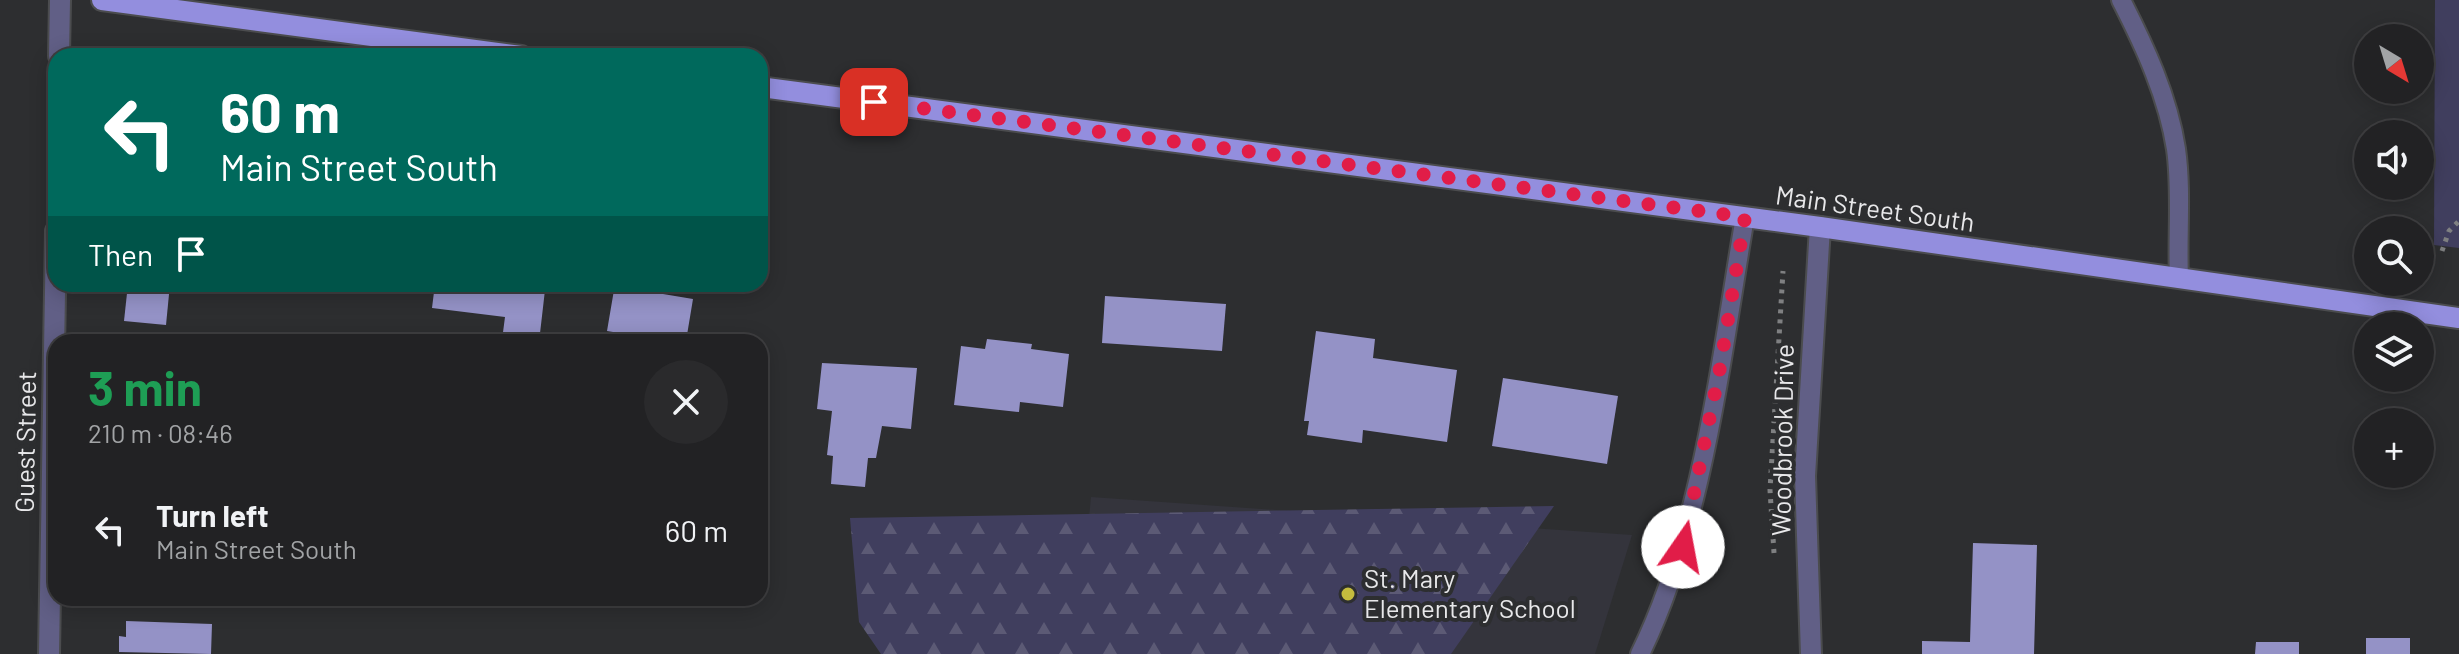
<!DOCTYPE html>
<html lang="en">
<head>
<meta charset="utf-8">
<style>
	body { margin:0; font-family:Barlow,sans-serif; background:#2a2a2c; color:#f1f3f6; height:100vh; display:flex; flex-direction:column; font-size:30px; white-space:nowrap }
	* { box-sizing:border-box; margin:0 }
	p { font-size:26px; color:#a2a4a6 }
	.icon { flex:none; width:44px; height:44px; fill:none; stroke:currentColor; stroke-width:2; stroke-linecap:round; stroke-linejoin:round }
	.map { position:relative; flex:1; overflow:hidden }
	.panel { position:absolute; left:48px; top:334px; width:720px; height:272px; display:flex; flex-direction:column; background:#222224; border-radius:24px; box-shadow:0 4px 20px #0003,0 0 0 2px #3f3f41 }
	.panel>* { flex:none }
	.guide { position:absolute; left:48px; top:48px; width:720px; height:244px; border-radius:24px; box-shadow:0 4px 20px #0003,0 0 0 2px #3f3f41; background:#00695c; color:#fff; overflow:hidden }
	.needle { width:52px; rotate:142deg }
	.fabs { position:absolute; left:2354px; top:24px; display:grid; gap:16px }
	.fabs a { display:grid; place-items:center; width:80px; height:80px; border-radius:50%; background:#222224; box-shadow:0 4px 20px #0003,0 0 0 2px #3f3f41; font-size:40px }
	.pin { position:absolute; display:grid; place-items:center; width:68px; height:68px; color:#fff; margin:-34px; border-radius:16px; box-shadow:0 4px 12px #0006 }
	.me { position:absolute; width:88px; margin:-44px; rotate:12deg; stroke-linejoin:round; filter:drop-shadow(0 0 6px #0008) }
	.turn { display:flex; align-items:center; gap:28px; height:168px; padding:0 40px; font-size:36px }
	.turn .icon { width:104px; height:104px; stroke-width:2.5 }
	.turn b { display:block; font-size:56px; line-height:68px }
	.then { display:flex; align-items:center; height:76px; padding:0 40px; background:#0003; gap:16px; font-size:30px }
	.round { display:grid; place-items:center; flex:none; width:84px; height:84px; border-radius:42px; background:#2a2a2c }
	.summary { display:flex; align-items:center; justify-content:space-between; height:136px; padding:0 40px }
	h1 { font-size:48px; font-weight:700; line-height:60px; color:#1e9e55 }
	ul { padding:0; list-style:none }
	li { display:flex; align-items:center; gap:24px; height:120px; padding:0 40px }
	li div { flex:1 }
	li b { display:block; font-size:30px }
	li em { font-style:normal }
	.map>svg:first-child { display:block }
</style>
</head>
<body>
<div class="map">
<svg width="2459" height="654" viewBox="0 0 2459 654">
	<defs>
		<pattern id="forest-firs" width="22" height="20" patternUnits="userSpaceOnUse" patternTransform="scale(2)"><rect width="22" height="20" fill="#403e5e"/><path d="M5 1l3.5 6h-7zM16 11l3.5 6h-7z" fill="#5c5a75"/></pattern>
	</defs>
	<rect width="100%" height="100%" fill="#2d2e30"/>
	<polygon fill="#34343c" points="1091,497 1632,535 1595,654 1076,654"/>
	<polygon fill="url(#forest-firs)" points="1554,506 1451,654 881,654 859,622 850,518"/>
	<polygon fill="#403e5e" points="2435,0 2459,0 2459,248 2434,245"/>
	<g fill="#9492c6">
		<polygon points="128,284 170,284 166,325 124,321"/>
		<polygon points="435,284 510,284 545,290 539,342 502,340 505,317 432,308"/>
		<polygon points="615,284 665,284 663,294 693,299 686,341 624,342 625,334 607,331"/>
		<polygon points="1105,296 1226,304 1222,351 1102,343"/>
		<polygon points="1316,331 1375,339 1373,358 1457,370 1447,442 1363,430 1362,443 1307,435 1309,421 1304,421"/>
		<polygon points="987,339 1032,344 1031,349 1069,354 1063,407 1020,402 1019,412 954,405 961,346 985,349"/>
		<polygon points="822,363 917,368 911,429 882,426 876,458 868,458 865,487 831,484 833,456 827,455 832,411 817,409"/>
		<polygon points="1503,378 1618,396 1607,464 1492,446"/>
		<polygon points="1973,543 2037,545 2034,654 1922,654 1922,641 1970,642"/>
		<polygon points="130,598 196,598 196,602 130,601"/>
		<polygon points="126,621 212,624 211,654 119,652 119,636 126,637"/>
		<rect x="2366" y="638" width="44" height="16"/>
		<polygon points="2256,642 2299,642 2299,654 2255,654"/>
	</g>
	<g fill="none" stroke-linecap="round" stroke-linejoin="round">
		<defs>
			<g id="lane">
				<path d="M2121,0C2145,47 2168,97 2176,149C2182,191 2177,236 2179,278"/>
				<path d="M1640,654C1703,526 1721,357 1745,217"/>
			</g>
			<g id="street">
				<polyline points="59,56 60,0"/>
				<polyline points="49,654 56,231"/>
				<polyline points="1811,654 1805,476 1820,227"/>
			</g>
			<g id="primary">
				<polyline points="102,0 521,56"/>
				<polyline points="760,87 1820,227 2459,318"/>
			</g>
		</defs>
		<use href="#lane" stroke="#4b4c4e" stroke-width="22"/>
		<use href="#street" stroke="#4b4c4e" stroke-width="24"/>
		<use href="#primary" stroke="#4b4c4e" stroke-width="24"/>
		<g stroke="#7f8082" stroke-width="5" stroke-dasharray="4 6" stroke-linecap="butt">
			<polyline points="2442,251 2449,231 2459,221"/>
			<polyline points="1774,553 1770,490 1783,271"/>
		</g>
		<use href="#lane" stroke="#615f86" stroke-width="18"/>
		<use href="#street" stroke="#615f86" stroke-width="20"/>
		<use href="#primary" stroke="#938ede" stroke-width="20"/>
	</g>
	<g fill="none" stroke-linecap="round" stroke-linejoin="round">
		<polyline stroke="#e11d48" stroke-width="14" stroke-dasharray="0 25.2" points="874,102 1745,217 1720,368 1683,547"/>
	</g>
	<circle fill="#c4bc3e" stroke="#2d2e30" stroke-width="3" cx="1348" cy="594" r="8"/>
	<g text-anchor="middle" stroke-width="8" stroke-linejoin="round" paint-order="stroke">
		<g font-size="26" fill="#e8e8ea" stroke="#2d2e30">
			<text transform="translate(1875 209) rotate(8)" y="9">Main Street South</text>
			<text transform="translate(1783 440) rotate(-89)" y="9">Woodbrook Drive</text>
			<text transform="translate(26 442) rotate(-89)" y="9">Guest Street</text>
		</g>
		<g font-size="26" fill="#e8e8ea" stroke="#2d2e30" text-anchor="start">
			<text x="1364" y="588">St. Mary<tspan x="1364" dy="30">Elementary School</tspan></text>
		</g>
	</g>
</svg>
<div class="fabs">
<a><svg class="needle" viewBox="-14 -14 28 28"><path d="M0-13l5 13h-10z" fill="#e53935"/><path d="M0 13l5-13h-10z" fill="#a2a4a6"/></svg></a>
<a><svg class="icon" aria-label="sound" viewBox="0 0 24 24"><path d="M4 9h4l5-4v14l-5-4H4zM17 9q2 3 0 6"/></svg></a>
<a><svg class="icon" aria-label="search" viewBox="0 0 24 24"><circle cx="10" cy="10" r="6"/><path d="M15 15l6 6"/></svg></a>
<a><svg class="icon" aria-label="layers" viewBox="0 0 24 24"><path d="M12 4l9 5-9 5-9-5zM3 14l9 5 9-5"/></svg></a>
<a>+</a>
</div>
<div class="pin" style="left:874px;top:102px;background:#d93025"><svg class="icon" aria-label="arrive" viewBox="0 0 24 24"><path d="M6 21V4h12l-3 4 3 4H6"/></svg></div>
<svg class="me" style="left:1683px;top:547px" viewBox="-20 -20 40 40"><circle r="19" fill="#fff"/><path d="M0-13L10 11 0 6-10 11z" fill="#e11d48"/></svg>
<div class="guide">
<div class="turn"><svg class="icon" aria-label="left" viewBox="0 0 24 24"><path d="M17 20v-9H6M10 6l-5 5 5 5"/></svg><div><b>60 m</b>Main Street South</div></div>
<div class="then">Then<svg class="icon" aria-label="arrive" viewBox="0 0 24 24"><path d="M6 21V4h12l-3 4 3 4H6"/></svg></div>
</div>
<section class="panel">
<div class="summary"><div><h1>3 min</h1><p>210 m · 08:46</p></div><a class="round"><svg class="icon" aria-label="close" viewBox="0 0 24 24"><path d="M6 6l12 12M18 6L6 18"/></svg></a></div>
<ul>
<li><svg class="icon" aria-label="left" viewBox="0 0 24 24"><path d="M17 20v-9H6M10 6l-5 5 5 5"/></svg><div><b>Turn left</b><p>Main Street South</p></div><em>60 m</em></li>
</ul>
</section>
</div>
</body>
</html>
